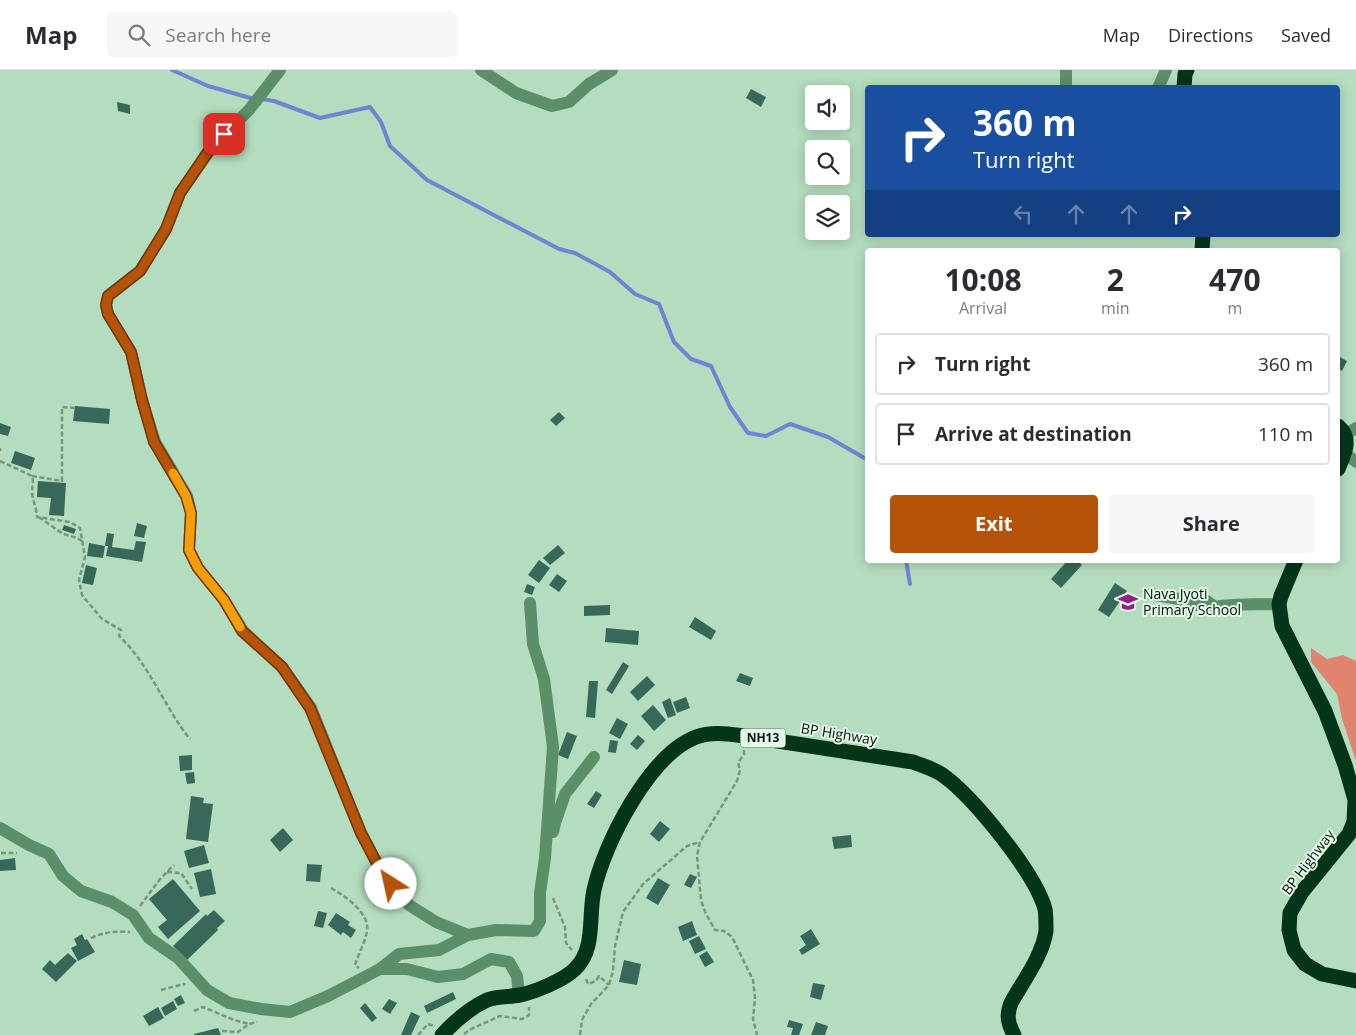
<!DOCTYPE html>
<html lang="en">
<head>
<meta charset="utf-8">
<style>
	body { margin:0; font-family:"Open Sans",sans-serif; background:#f7f7f7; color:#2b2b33; height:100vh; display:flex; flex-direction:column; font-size:19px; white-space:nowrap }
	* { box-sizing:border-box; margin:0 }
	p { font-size:16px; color:#7c7c81 }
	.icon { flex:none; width:28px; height:28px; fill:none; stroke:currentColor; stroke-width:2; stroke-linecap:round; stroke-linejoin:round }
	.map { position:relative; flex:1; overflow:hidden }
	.panel { position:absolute; left:865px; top:178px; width:475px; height:315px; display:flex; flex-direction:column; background:#fff; border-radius:5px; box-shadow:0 2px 12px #0003 }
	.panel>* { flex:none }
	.hud { position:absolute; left:865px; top:15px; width:475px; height:152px; border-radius:5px; box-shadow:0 2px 12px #0003; background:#1a4fa0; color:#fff; overflow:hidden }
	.fabs { position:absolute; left:805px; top:15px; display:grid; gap:10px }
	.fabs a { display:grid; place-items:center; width:45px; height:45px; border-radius:5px; background:#fff; box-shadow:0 2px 12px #0003; font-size:25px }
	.pin { position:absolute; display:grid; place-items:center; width:42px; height:42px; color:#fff; margin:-21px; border-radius:10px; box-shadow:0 2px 8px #0006 }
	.me { position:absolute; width:55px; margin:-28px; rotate:325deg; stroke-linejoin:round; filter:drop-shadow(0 0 4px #0008) }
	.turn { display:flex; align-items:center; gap:18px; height:105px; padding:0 25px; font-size:22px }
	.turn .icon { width:65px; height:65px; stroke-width:2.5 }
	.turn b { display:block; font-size:35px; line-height:42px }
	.lanes { display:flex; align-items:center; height:48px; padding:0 25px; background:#0003; justify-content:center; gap:25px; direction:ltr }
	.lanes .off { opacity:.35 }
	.eta { display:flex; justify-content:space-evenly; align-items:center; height:85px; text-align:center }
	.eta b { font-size:30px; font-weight:700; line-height:35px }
	.cta { display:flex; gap:10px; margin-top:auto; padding:10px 25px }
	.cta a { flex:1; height:58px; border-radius:5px; background:#b45309; color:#fff; font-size:20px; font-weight:700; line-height:58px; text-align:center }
	.cta a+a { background:#f7f7f7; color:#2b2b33 }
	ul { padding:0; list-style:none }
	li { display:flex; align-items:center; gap:15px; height:62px; margin:0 10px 8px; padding:0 15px; border:2px solid #e1e1e2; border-radius:5px }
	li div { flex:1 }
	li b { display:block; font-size:19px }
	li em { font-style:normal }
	header { display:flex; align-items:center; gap:30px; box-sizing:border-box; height:70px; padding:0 25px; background:#fff; border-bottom:1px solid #e1e1e2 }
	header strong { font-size:24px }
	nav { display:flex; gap:28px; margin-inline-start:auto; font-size:18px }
	.search { width:350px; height:45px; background:#f7f7f7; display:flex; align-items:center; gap:12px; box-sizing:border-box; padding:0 18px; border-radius:5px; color:#7c7c81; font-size:19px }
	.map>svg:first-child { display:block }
</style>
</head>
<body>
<header>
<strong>Map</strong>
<div class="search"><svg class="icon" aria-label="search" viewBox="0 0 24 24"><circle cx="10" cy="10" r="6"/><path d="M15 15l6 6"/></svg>Search here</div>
<nav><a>Map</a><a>Directions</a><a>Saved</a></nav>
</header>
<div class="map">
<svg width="1356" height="965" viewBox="0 0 1356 965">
	<rect width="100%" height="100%" fill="#b4dcbe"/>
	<polygon fill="#e0846f" points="1311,578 1327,589 1343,585 1356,591 1356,691 1342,649 1337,624 1311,592"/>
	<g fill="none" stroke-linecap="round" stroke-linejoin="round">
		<g stroke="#7283d1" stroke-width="4">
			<polyline points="172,0 208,16 254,29"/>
			<polyline points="261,29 274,31 320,48 370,37 381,52 390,76 427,110 559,179 575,183 610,202 635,224 659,234 674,272 691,289 711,296 730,337 748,363 766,366 790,354 828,367 866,389 868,391"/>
			<polyline points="906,490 910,514"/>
		</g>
	</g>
	<g fill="#37685a">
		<polygon points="751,19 766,27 761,37 746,28"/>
		<polygon points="117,32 130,35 130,44 118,41"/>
		<polygon points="1338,286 1347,291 1342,301 1338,299"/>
		<polygon points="75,336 110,339 109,354 73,351"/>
		<polygon points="559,342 565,348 556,356 550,350"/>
		<polygon points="0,353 11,357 8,366 0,364"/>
		<polygon points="15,381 35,388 31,400 11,393"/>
		<polygon points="38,411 66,413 64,446 49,445 51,428 37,427"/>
		<polygon points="137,453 147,456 144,468 134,466"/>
		<polygon points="64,455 76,459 74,464 62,460"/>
		<polygon points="107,463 114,464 112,477 134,480 136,471 146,472 142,492 106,486 108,476 105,476"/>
		<polygon points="89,473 105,476 103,488 87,486"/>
		<polygon points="558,475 565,483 550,495 543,488"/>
		<polygon points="539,490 550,498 539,513 528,505"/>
		<polygon points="1068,490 1076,490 1082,495 1061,518 1051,509"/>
		<polygon points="86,495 97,498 93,515 82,513"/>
		<polygon points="557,504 567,511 559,522 549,515"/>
		<polygon points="1115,513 1127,521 1109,547 1098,540"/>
		<polygon points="527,514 535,517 532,525 524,522"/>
		<polygon points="610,535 610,545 584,546 584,536"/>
		<polygon points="695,547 716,561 711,570 689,557"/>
		<polygon points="606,558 639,561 638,575 605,572"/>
		<polygon points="623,592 629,596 612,624 606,620"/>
		<polygon points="740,603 753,608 750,616 736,611"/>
		<polygon points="647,606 655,615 638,631 630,622"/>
		<polygon points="589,611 598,611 595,648 586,647"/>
		<polygon points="686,627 690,638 677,643 673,632"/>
		<polygon points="670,628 676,645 668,648 662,632"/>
		<polygon points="653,635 666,650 654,661 641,646"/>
		<polygon points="617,648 628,654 620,669 609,663"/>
		<polygon points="567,662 577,666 568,689 558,685"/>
		<polygon points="638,665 645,671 637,680 630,674"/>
		<polygon points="610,670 618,671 616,683 608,682"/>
		<polygon points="192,685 192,700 180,701 179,686"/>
		<polygon points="194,702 195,713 187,714 185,703"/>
		<polygon points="596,721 602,725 594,738 587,734"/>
		<polygon points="191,726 204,728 203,733 213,734 208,772 186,769"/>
		<polygon points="660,751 670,759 659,772 650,764"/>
		<polygon points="283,758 293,770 280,782 270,770"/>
		<polygon points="851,765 852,777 834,779 832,767"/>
		<polygon points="204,775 209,793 189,798 184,781"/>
		<polygon points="15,788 16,800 0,801 0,790"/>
		<polygon points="307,794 322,795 320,812 306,811"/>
		<polygon points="211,799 216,824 200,827 194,803"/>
		<polygon points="690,804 697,807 691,818 684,815"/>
		<polygon points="658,808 670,815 658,835 646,828"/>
		<polygon points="173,809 200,841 168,869 158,857 167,850 149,829"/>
		<polygon points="214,840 225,851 217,858 218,860 187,890 173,876 206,844 207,846"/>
		<polygon points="318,841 327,843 323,858 314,856"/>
		<polygon points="336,843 350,852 348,855 356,860 351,868 343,862 341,865 328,855"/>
		<polygon points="692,851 697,865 683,871 678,857"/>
		<polygon points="811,859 820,874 802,885 799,880 806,875 800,866"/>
		<polygon points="82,864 85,870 87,869 95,882 78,891 71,878 77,875 74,869"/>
		<polygon points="699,866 706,879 695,884 689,871"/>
		<polygon points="707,881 714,892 705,897 699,886"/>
		<polygon points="68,883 77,891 56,912 42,899 50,890 55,895"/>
		<polygon points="624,890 641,894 637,915 619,912"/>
		<polygon points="813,913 825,915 821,930 810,927"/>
		<polygon points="453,922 456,929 427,943 424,936"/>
		<polygon points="181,925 185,933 178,936 174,929"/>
		<polygon points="389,929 397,933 390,944 382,939"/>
		<polygon points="173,931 177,939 165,946 161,938"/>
		<polygon points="365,933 377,948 372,952 360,938"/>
		<polygon points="158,937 164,948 149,956 143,946"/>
		<polygon points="411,942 420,946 411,965 401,965"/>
		<polygon points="789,950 803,954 799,965 791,965 793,958 787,957"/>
		<polygon points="816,952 828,956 825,965 811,965"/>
		<polygon points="218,958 221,965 194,965 194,964"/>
	</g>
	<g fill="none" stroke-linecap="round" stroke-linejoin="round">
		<g stroke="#77967f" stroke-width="2.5" stroke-dasharray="5 2.5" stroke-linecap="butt">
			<polyline points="0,378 0,381"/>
			<path d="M0,391L32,406C34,413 32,416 32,423C32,427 37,440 37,447L70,452L80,458L85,487L79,510L82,525L102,549L121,560L119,566C150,595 164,637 190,669"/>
			<polyline points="32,406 62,411 62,337 75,338"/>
			<path d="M39,447C45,451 59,462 64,464C72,467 75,466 83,472"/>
			<polyline points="744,680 744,684 738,693 740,700 737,711 700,772 697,786 701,830 705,842 715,860 724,861 732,867 753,910 755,928 753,949 757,965"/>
			<polyline points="1,783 17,783"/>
			<polyline points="167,802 181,803 192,819"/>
			<path d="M331,818C345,826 370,843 367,861C366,870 358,885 355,895L359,898"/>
			<polyline points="553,828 565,857 566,873 572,880"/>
			<polyline points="140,836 160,809 174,795"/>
			<path d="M91,868C103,862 117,861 130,862"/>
			<polyline points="586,909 588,914 596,911 599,906 609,915"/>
			<polyline points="161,920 184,914 185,915"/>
			<polyline points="194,941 203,937 234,950 249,954"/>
			<polyline points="222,961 238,962 249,954 257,952"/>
			<polyline points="464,964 469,960 500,946 522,949 529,945 529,937"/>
			<polyline points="418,965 428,954 434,956"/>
			<polyline points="580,965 582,950 591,934 609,915 613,901 615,876 623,842 643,814 687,776 700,772"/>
		</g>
		<g stroke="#5a8f6a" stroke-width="12">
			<polyline points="280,0 249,40 212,77 180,123 166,159 140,201 108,226 106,235 108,244 131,282 142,330 155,372 187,426 191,443 189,480 198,498 224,530 243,561 282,597 311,638 361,763 382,803 409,835 436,852 468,865"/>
			<polyline points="481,0 516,23 552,36 569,32 589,14 612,0"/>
			<polyline points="1066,18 1066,0"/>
			<polyline points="1158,18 1166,0"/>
			<polyline points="1345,365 1356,358"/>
			<polyline points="1344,382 1356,392"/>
			<path d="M1151,524L1184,530L1195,535L1207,531L1215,537C1237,533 1257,535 1279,534"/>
			<polyline points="0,758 29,775 49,784 63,806 81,821 112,832 133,845 149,868 178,888 207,920 229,933 261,939 290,942 328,926 380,899 407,899 438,907 463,904 491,889 509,892 517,906 519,925"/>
			<polyline points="553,762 555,753 565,724 594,687"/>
			<polyline points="380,899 399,884 439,880 468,865 496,860 534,861 540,851 540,823 545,788 553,677 544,609 533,574 530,533"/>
		</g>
		<g stroke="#033519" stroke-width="15">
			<polyline points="1184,18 1185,4 1187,0"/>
			<polyline points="1202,180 1203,165"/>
			<path d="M1338,356C1353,369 1344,384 1338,399"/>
			<polyline points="1296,490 1281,526 1279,534 1282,556 1325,641 1345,695 1355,730 1354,752 1349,764 1302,822 1290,843 1289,860 1294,880 1305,894 1322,904 1356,911"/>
			<path d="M442,965C454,952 470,938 487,930C497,926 509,927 520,925C535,922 564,910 575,899C596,879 588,847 594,820C604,774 649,685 696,667C712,661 729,664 745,666L913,692C923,696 935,699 944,706C974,728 1035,803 1045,839C1046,845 1046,855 1046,861C1042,887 1023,911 1011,933C1006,946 1008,953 1014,965"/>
		</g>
	</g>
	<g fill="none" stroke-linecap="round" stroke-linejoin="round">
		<defs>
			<polyline id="route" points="224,64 212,76 180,123 166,159 140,201 108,226 106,235 108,244 131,282 142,330 154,372 186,426 191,443 189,480 198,498 224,530 242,561 282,597 310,638 361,763 382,803 391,814"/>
		</defs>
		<use href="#route" stroke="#753606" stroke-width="12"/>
		<use href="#route" stroke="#b45309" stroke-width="9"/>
		<polyline stroke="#f59e0b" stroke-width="9" points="173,403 186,426 191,443 189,480 198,498 224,530 240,557"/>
	</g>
	<defs>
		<symbol id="school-bare" viewBox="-9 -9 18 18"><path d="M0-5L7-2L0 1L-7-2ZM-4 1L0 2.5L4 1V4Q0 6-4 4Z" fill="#912384" stroke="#e3f7e8" stroke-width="2.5" paint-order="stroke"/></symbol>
	</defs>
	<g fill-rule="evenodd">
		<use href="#school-bare" x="1114" y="518" width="28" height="28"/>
	</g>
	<g text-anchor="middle" stroke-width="4" stroke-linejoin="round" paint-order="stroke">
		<rect fill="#e3f7e8" stroke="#47574b" stroke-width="1" x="740.5" y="658.5" width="45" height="19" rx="4"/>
		<g font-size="12" font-weight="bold" fill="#041208">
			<text x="763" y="672">NH13</text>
		</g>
		<g font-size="14" fill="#041208" stroke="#e3f7e8" text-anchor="start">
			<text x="1143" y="529">Nava Jyoti<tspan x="1143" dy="16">Primary School</tspan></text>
		</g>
		<g font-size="14" fill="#041208" stroke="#e3f7e8">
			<text transform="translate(839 664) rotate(9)" y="5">BP Highway</text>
			<text transform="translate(1308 792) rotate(-53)" y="5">BP Highway</text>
		</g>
	</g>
</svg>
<div class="fabs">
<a><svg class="icon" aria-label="sound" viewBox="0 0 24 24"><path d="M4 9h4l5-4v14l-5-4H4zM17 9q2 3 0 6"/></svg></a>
<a><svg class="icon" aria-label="search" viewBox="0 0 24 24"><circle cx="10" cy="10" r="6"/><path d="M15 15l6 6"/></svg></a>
<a><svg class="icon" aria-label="layers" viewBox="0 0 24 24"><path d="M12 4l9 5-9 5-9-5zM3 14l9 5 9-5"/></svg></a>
</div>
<div class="pin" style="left:224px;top:64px;background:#d93025"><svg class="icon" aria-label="arrive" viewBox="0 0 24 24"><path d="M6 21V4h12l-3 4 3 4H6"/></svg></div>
<svg class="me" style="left:391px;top:814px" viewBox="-20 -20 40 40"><circle r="19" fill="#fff"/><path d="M0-13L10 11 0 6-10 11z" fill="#b45309"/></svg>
<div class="hud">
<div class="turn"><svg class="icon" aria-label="right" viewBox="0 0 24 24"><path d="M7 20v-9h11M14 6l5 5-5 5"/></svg><div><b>360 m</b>Turn right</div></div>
<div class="lanes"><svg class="icon off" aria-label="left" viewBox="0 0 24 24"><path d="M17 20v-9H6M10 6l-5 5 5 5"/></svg><svg class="icon off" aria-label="ahead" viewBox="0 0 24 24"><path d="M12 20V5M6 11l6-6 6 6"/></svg><svg class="icon off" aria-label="ahead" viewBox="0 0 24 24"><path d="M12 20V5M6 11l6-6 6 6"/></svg><svg class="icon" aria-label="right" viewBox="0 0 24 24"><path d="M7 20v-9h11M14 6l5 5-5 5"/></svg></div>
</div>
<section class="panel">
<div class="eta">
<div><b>10:08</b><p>Arrival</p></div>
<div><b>2</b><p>min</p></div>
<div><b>470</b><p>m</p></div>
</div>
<ul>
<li><svg class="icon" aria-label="right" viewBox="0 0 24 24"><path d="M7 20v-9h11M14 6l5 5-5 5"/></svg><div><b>Turn right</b></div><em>360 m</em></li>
<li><svg class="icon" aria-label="arrive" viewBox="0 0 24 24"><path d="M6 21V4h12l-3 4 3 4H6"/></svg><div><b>Arrive at destination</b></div><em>110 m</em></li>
</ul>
<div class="cta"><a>Exit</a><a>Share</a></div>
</section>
</div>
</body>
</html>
